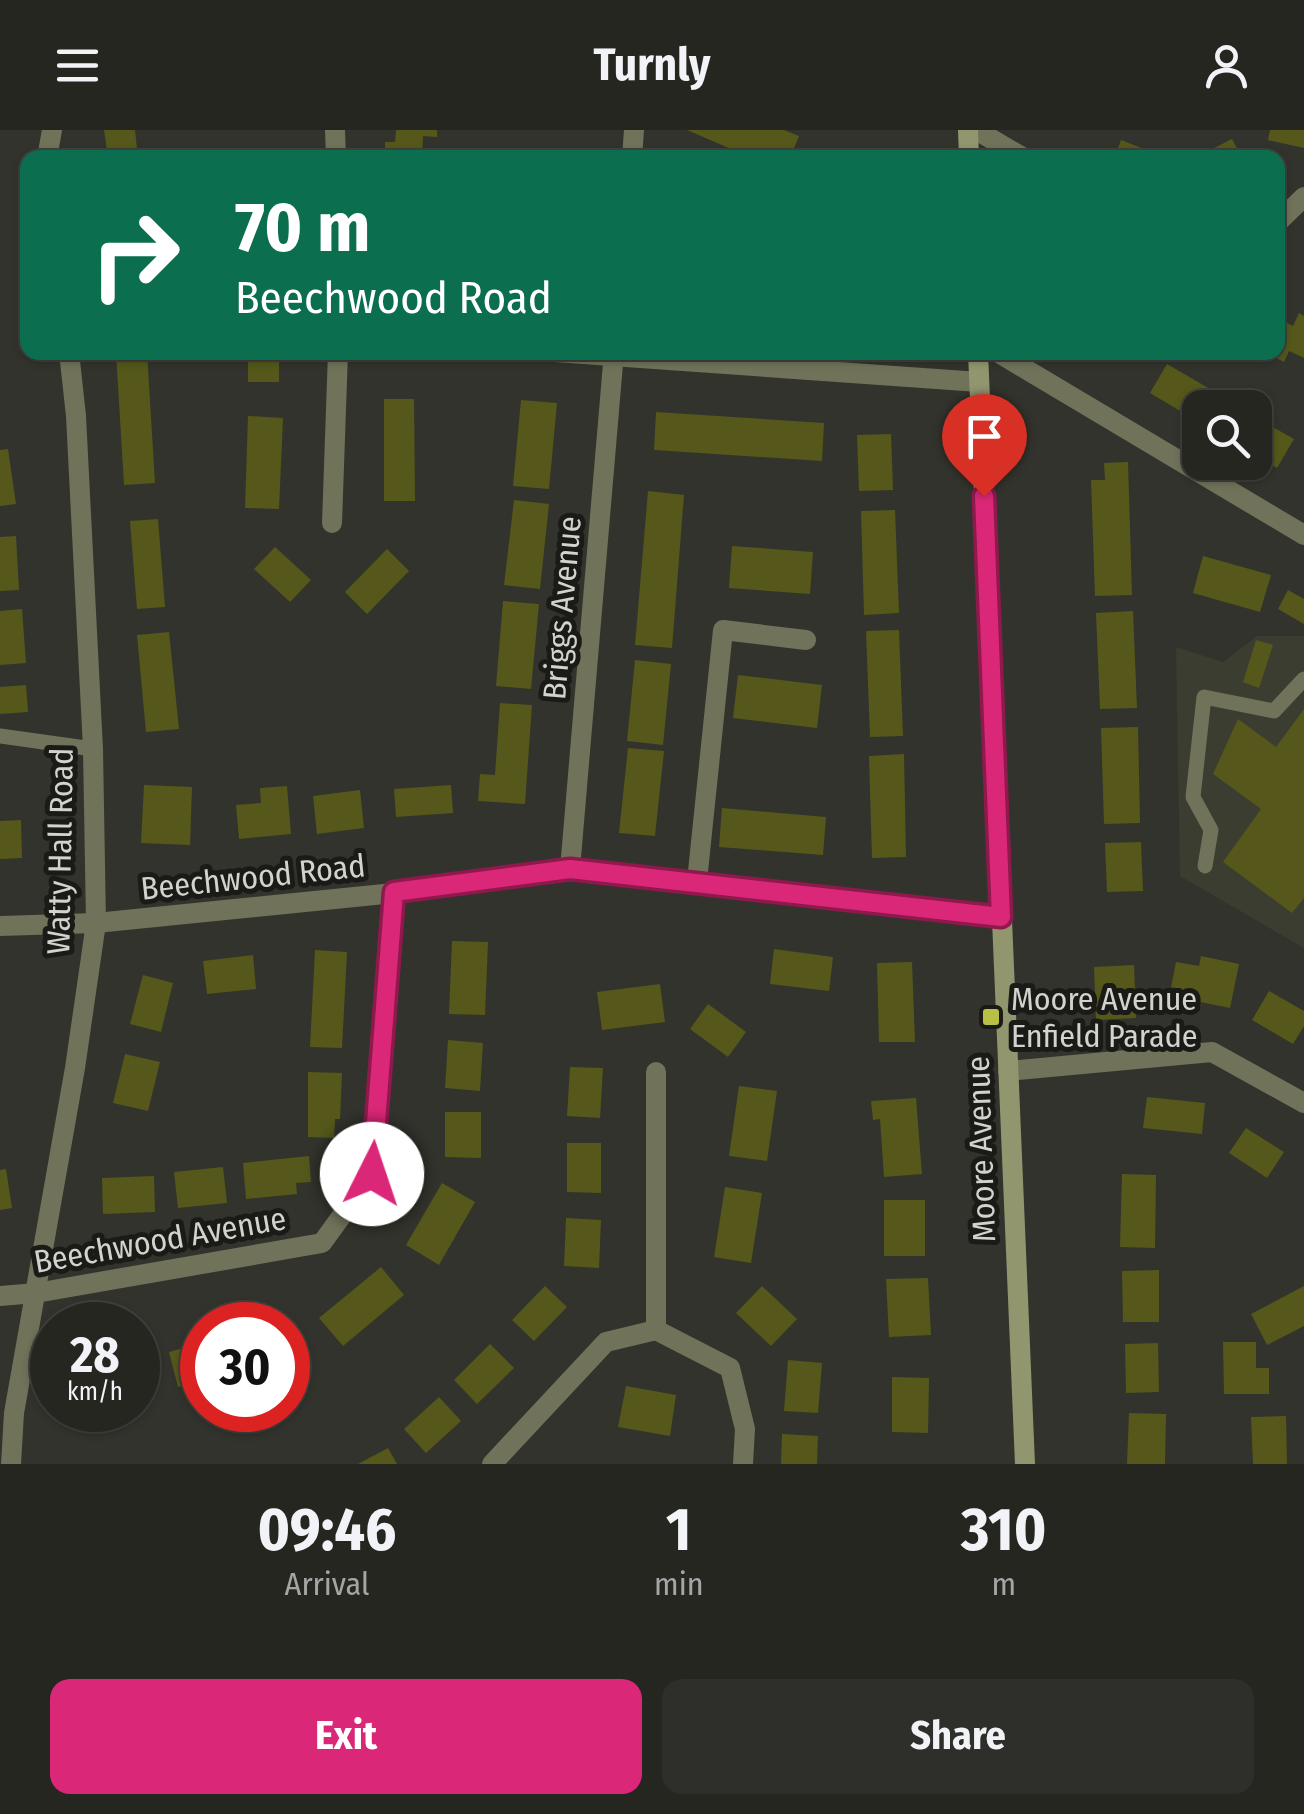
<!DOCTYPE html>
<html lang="en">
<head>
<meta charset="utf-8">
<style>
	body { margin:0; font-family:"Fira Sans Condensed",sans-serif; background:#2e2e2a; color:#f1f3f6; height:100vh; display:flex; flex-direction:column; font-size:38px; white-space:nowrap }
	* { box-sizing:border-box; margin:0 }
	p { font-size:32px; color:#a4a5a5 }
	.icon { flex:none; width:55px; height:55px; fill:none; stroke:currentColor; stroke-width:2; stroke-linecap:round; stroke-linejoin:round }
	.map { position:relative; height:1334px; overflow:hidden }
	.drawer { display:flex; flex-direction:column; background:#262621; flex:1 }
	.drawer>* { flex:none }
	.guide { position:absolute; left:20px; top:20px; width:1265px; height:210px; border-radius:20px; box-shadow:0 2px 8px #0004,0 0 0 2px #42433f; background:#0b6e4f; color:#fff; overflow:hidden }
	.fabs { position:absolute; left:1182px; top:260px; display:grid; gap:20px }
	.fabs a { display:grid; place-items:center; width:90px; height:90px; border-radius:20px; background:#262621; box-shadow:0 2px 8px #0004,0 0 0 2px #42433f; font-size:50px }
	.speed { position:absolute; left:30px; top:1172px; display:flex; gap:20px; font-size:50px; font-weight:700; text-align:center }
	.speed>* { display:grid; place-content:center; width:130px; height:130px; border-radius:50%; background:#262621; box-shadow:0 2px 8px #0004,0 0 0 2px #42433f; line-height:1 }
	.speed small { font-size:25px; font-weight:400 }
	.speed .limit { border:15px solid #d22; background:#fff; color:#111 }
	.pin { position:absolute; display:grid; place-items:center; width:85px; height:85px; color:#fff; margin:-102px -42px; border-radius:50% 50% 50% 0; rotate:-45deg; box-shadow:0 0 10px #0007 }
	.pin .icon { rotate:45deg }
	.me { position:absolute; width:110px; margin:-55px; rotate:4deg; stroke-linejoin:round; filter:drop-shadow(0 0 8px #0008) }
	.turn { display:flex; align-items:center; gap:35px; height:210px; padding:0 50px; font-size:45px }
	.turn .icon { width:130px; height:130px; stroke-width:2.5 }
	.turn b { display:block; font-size:70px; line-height:85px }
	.eta { display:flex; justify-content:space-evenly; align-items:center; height:170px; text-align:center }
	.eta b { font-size:60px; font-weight:700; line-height:70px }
	.button { display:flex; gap:20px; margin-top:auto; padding:20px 50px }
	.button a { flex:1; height:115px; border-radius:20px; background:#db2777; color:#fff; font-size:40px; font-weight:700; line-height:115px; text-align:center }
	.button a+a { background:#2e2e2a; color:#f1f3f6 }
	header { display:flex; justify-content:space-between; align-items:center; height:130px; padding:0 50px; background:#262621; font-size:45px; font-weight:700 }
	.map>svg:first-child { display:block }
</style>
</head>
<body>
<header><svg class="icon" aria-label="menu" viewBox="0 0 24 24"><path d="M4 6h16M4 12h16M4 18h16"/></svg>Turnly<svg class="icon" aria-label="person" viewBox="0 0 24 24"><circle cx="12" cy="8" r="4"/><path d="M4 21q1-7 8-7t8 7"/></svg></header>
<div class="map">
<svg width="1304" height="1334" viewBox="0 0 1304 1334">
	<rect width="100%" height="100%" fill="#32332c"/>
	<polygon fill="#3b3d30" points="1257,506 1304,506 1304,818 1180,746 1176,517 1223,532"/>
	<g fill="#55581a">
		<polygon points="104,0 135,0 138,28 108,28"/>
		<polygon points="396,0 437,0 437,7 423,6 422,28 385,28 385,12 395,12"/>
		<polygon points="687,0 784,0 799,6 790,28 752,28"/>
		<polygon points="1270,0 1304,0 1304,18 1268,10"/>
		<polygon points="1232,9 1242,28 1196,28 1210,20"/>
		<polygon points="1121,10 1165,27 1165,28 1114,28"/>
		<polygon points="1299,183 1304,186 1304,228 1289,221 1284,232 1265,222 1278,222 1278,188 1293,196"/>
		<polygon points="116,222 147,222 155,353 124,355"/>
		<rect x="248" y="222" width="31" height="30"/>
		<polygon points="1167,234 1210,259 1240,278 1200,278 1200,292 1192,288 1150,263"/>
		<polygon points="384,269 414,269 415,371 384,371"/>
		<polygon points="521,270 557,273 549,359 513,356"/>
		<polygon points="656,282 824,293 822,331 654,320"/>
		<polygon points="248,286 283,288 279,379 245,378"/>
		<polygon points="1255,287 1294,309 1277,338 1255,325"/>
		<polygon points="891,304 893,360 859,361 857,305"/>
		<polygon points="8,319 16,374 0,376 0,320"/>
		<polygon points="1128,332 1132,465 1095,466 1091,350 1105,350 1104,333"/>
		<polygon points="648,361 684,365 672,518 635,515"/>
		<polygon points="514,370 549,374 540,459 504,455"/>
		<polygon points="895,380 899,483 864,485 861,381"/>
		<polygon points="158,389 165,477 137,479 130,391"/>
		<polygon points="16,406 19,460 0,461 0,407"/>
		<polygon points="732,416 813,422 810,464 729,458"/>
		<polygon points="275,417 311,450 290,472 254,439"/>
		<polygon points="387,419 409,441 367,484 345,462"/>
		<polygon points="1203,426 1271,445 1260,482 1193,463"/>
		<polygon points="1288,460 1304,469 1304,494 1278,479"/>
		<polygon points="503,471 539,474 531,559 496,556"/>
		<polygon points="22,479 26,533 0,535 0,481"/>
		<polygon points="1133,481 1137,578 1100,579 1096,483"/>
		<polygon points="899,500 903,606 870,607 866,501"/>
		<polygon points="169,502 179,599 146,602 137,505"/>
		<polygon points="1256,510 1273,515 1259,558 1243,552"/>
		<polygon points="635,530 671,534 663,615 627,611"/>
		<polygon points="738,545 822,555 817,598 733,588"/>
		<polygon points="26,555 28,582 0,584 0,557"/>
		<polygon points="500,573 532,575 525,674 478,671 480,644 495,645"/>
		<polygon points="1304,579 1304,768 1292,783 1223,732 1261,679 1213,644 1238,589 1276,617"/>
		<polygon points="1138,597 1140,693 1104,694 1101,598"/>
		<polygon points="628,618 664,621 655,706 619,703"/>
		<polygon points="904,624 906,727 872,728 869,626"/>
		<polygon points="144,655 192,657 190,715 141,713"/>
		<polygon points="451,655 453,683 396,687 394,659"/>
		<polygon points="287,656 291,704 239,709 236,675 261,673 260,658"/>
		<polygon points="360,660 364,698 317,704 313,666"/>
		<polygon points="722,678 826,687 823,725 719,717"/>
		<polygon points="21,690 22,728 0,729 0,691"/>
		<polygon points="1141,712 1143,761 1107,762 1105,713"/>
		<polygon points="452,811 488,812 485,885 449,884"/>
		<polygon points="774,819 833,827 829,861 770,854"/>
		<polygon points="315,820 347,822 342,918 310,917"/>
		<polygon points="253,825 256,859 207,864 203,831"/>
		<polygon points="1201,826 1239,834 1230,878 1180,868 1181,859 1171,857 1176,832 1199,836"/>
		<polygon points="912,832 915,912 879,912 877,833"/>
		<polygon points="1134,835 1136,888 1096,890 1094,837"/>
		<polygon points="143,845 173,853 161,902 130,894"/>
		<polygon points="660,854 665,892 602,900 597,862"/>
		<polygon points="1269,861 1304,881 1304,896 1293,914 1252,890"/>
		<polygon points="708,874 746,902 728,927 690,899"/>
		<polygon points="448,910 483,913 480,961 445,958"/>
		<polygon points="125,924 160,932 148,981 113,973"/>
		<polygon points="570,937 603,938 600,988 567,986"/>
		<polygon points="308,942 342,943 340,989 335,989 334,1008 308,1007"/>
		<polygon points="739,956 777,961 767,1031 729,1026"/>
		<polygon points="1147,967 1205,973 1202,1004 1143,998"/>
		<polygon points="916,968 922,1044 884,1047 880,989 873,990 871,971"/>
		<polygon points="445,982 481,982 481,1028 445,1027"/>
		<polygon points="1246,998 1284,1022 1267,1048 1229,1023"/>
		<polygon points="567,1013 601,1013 601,1063 567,1062"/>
		<polygon points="309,1026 311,1052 296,1053 297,1064 246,1069 243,1033"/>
		<polygon points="223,1037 227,1073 178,1078 174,1042"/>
		<polygon points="6,1039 12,1078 0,1080 0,1040"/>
		<polygon points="1122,1044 1156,1045 1155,1118 1120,1117"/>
		<polygon points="154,1046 155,1082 103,1084 102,1048"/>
		<polygon points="442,1053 475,1072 439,1135 406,1115"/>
		<polygon points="725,1057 762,1063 751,1133 714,1127"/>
		<rect x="884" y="1070" width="41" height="56"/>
		<polygon points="566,1088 601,1090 599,1138 564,1136"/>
		<polygon points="381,1137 404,1165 343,1216 319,1188"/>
		<polygon points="1159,1140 1159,1192 1123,1192 1122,1141"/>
		<polygon points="928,1148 931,1205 889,1207 886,1149"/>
		<polygon points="545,1156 567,1177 534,1211 512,1190"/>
		<polygon points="762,1156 797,1189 771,1216 736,1183"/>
		<polygon points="1304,1156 1304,1196 1267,1215 1251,1184"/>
		<polygon points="293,1193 301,1229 288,1232 288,1194"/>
		<polygon points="1223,1212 1256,1212 1256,1238 1269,1238 1269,1264 1224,1264"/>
		<polygon points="202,1213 202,1251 178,1257 169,1222"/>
		<polygon points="1158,1213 1159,1262 1126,1263 1125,1214"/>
		<polygon points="490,1214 514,1238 477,1274 454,1250"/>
		<polygon points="145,1224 151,1259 138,1262 138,1226"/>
		<polygon points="788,1230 822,1233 818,1283 784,1281"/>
		<polygon points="892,1247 929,1248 928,1303 892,1302"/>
		<polygon points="626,1256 676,1265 670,1306 618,1297"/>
		<polygon points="439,1267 461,1291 426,1323 404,1299"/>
		<polygon points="1129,1283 1166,1284 1165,1334 1127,1334"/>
		<polygon points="1286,1286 1287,1334 1253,1334 1251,1287"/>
		<polygon points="782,1304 818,1306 817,1334 781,1334"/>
		<polygon points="388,1318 397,1334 358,1334"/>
	</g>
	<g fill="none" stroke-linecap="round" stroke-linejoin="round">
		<g stroke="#707259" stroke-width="15">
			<polyline points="0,606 93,619"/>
			<polyline points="1205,736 1211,700 1193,667 1204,567 1274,581 1304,549"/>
		</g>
		<g stroke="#707259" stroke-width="20">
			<polyline points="335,0 336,28"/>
			<polyline points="976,0 1024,28"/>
			<polyline points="47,28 52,0"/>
			<polyline points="632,28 634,0"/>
			<polyline points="1278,92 1304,67"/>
			<polyline points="555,222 979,252"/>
			<polyline points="997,222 1304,405"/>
			<polyline points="332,393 338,222"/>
			<polyline points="570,739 614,222"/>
			<polyline points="697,751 723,500 806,510"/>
			<polyline points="0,796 96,793 394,763 570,739 1001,787"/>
			<polyline points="1008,941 1212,922 1304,973"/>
			<polyline points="656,942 656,1200"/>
			<polyline points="0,1166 36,1163 322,1113 372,1044 394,763"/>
			<polyline points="11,1334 14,1283 75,938 96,793 93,619 76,286 69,222"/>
			<polyline points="492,1334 606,1212 656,1200 730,1238 745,1299 743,1334"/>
		</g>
		<g stroke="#92966e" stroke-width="20">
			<polyline points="968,0 969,28"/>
			<polyline points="978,222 1025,1334"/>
		</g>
	</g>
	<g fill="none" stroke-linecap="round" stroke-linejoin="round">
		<defs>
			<polyline id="route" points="372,1044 394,762 570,739 1001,787 984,366"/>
		</defs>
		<use href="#route" stroke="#8e194d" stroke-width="25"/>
		<use href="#route" stroke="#db2777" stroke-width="18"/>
	</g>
	<rect fill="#bac045" stroke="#1a1a17" stroke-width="4" x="981" y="877" width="20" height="20" rx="5"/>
	<g text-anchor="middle" stroke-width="10" stroke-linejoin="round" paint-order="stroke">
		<g font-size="32" fill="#d2d3cf" stroke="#1a1a17">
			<text transform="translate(562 478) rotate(-85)" y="11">Briggs Avenue</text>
			<text transform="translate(60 721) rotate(-89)" y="11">Watty Hall Road</text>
			<text transform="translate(253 747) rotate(-6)" y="11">Beechwood Road</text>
			<text transform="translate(981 1019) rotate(-92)" y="11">Moore Avenue</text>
			<text transform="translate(160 1110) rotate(-10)" y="11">Beechwood Avenue</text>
		</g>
		<g font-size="32" fill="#d2d3cf" stroke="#1a1a17" text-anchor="start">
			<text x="1011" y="880">Moore Avenue<tspan x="1011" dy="37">Enfield Parade</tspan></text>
		</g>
	</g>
</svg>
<div class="fabs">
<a><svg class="icon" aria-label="search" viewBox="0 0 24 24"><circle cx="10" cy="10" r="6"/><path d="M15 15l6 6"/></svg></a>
</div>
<div class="speed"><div>28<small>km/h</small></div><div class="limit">30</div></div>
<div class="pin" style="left:984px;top:366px;background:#d93025"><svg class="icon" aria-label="arrive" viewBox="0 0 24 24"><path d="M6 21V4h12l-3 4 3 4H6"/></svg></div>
<svg class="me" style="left:372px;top:1044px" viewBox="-20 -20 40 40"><circle r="19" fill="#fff"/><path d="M0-13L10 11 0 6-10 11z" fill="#db2777"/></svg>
<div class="guide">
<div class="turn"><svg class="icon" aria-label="right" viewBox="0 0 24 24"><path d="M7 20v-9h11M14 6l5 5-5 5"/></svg><div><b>70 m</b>Beechwood Road</div></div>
</div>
</div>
<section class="drawer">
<div class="eta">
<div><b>09:46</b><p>Arrival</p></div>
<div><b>1</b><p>min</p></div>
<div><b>310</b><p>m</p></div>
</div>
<div class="button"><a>Exit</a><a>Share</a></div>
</section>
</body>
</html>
